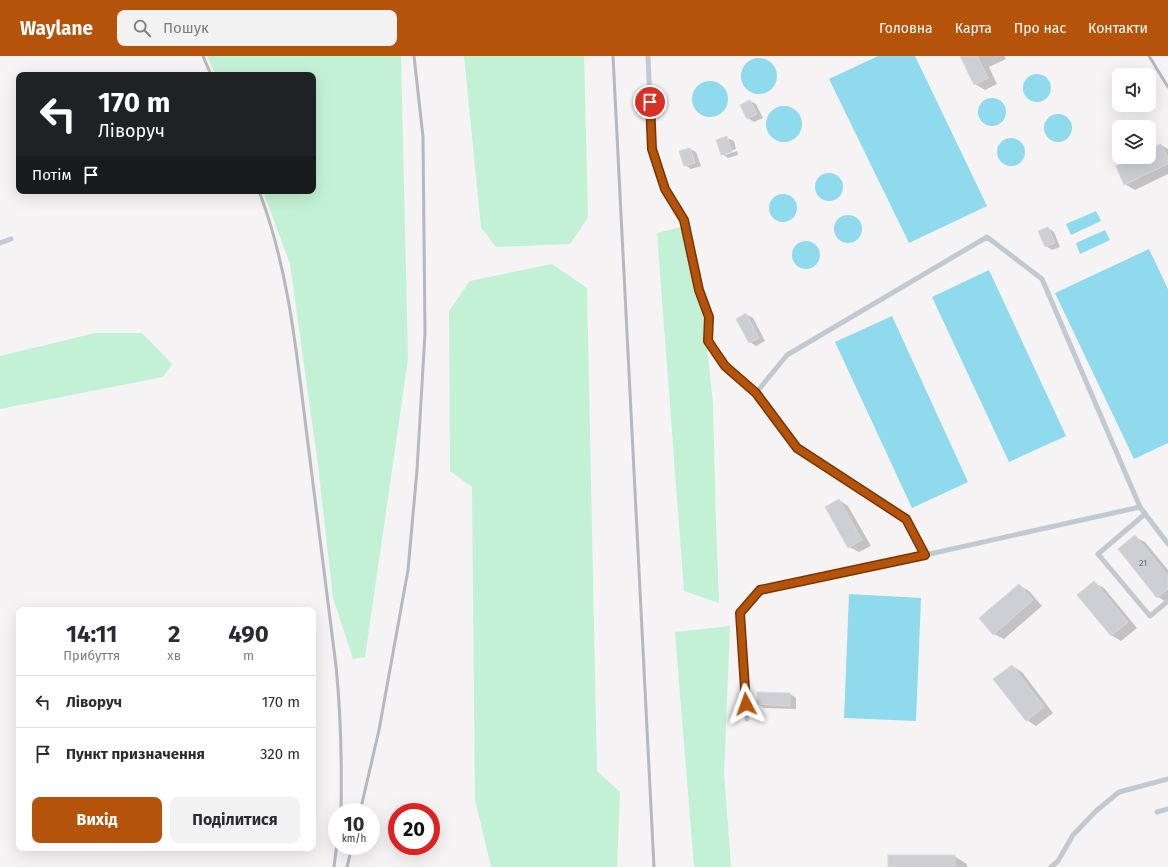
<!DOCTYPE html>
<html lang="uk">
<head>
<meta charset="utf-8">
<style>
	body { margin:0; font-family:"Fira Sans",sans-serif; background:#f2f2f3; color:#2b2b33; height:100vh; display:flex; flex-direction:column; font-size:15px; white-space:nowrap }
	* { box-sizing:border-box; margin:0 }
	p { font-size:13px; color:#7c7c81 }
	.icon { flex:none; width:22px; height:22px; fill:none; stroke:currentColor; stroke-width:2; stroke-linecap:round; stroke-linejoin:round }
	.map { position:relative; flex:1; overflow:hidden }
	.panel { position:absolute; left:16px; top:551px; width:300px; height:244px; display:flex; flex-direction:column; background:#fff; border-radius:8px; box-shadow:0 4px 16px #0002 }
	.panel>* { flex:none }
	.guide { position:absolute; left:16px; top:16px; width:300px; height:122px; border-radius:8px; box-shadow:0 4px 16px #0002; background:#202124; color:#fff; overflow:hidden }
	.controls { position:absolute; left:1112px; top:12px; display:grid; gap:8px }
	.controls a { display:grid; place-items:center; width:44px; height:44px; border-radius:8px; background:#fff; box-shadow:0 4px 16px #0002; font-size:20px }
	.speed { position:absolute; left:328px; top:747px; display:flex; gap:8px; font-size:20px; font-weight:700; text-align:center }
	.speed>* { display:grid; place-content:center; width:52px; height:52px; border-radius:50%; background:#fff; box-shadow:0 4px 16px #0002; line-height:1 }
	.speed small { font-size:10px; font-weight:400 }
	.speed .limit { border:6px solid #d22; background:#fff; color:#111 }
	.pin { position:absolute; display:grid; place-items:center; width:34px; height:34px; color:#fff; margin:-17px; border:2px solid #fff; border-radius:50%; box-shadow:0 1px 4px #0007 }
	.me { position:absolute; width:44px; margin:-22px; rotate:356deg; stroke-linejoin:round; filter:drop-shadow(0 0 3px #0008) }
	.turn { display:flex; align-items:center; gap:14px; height:84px; padding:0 16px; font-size:18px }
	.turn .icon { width:52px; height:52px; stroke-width:2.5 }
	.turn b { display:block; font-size:28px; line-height:34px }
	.then { display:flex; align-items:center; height:38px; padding:0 16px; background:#0003; gap:8px; font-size:15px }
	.eta { display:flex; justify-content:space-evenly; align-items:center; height:68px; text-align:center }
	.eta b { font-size:24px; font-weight:700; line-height:28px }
	.action { display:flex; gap:8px; margin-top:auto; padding:8px 16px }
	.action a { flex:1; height:46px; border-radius:8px; background:#b45309; color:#fff; font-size:16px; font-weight:700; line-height:46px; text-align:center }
	.action a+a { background:#f2f2f3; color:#2b2b33 }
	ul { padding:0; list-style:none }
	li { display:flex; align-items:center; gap:12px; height:52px; padding:0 16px; border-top:1px solid #e1e1e2 }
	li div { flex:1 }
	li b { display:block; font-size:15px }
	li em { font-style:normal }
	header { display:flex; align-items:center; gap:24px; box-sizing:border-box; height:56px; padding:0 20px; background:#b45309; color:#fff }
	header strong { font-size:19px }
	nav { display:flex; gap:22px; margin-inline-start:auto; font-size:14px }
	.search { width:280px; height:36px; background:#f2f2f3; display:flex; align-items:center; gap:10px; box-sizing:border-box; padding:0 14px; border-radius:8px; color:#7c7c81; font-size:15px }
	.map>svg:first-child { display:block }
</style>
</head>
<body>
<header>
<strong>Waylane</strong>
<div class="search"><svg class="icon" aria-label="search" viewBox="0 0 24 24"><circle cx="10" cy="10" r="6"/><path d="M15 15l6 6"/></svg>Пошук</div>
<nav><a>Головна</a><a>Карта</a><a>Про нас</a><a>Контакти</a></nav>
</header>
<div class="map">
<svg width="1168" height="811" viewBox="0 0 1168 811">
	<rect width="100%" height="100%" fill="#f5f3f3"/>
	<g fill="#c3f1d5">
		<polygon points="207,0 401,0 408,303 365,601 353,603 333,542 318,409 290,208 263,135 313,135 313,19 216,19"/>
		<polygon points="464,0 584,0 588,161 570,188 496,191 481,171"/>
		<polygon points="681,171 704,263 713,347 716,469 719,547 684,535 657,177"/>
		<polygon points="552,208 587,232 597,715 620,736 617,811 491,811 475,744 472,431 450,415 449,255 470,225"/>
		<polygon points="95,277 142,277 172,308 163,321 0,353 0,300"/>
		<polygon points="730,570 724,717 731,811 694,811 675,576"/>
	</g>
	<g fill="#90daee">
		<polygon points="878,0 915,0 987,150 909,187 829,23"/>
		<circle cx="759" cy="20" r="18"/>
		<circle cx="1037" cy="32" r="14"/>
		<circle cx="710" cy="43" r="18"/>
		<circle cx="992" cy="56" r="14"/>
		<circle cx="784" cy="68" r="18"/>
		<circle cx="1058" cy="72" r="14"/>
		<circle cx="1011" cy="96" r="14"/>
		<circle cx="829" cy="131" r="14"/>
		<circle cx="783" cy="152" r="14"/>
		<polygon points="1096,155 1101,165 1071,179 1066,168"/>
		<circle cx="848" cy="173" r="14"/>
		<polygon points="1105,174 1110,184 1080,198 1076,187"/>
		<circle cx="806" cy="199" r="14"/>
		<polygon points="1149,193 1168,233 1168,387 1134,403 1055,237"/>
		<polygon points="989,214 1066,380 1009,406 932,241"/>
		<polygon points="892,260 968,426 912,452 835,286"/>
		<polygon points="849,538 921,542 916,665 844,662"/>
	</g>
	<g fill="#0003">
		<polygon points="962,0 1004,0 1006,3 989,11 997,28 985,34 975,28"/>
		<polygon points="750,45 756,48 763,62 754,66 748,62"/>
		<polygon points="727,82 734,85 736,93 725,97 725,99 737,95 738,99 728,102 722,98"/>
		<polygon points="1161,89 1168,93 1168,118 1135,134 1125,128 1137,101 1149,101 1149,95"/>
		<polygon points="690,93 696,96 701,110 691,113 685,109"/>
		<polygon points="1048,172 1054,176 1060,191 1052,194 1046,190"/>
		<polygon points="746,258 753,262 765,285 756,290 750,286"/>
		<polygon points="839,444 848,450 871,490 859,496 849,491"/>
		<polygon points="1135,481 1145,486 1168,514 1168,547 1158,541"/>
		<polygon points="1094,527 1104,532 1137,572 1121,585 1111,579"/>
		<polygon points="1019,529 1029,535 1042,550 1004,583 994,578"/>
		<polygon points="1012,610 1022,616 1053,657 1036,670 1027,664"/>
		<polygon points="758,637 790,638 796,642 796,653 764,652 758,648"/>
		<polygon points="954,800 967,808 967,811 889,811"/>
	</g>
	<g fill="#cdcfd5" stroke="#d7d9de">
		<polygon points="960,0 977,0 988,22 974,29"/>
		<polygon points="750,44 757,58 747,63 740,49"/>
		<polygon points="727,80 732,96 721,99 716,84"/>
		<polygon points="1161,88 1168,102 1168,108 1124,129 1116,110 1135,101 1149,101 1149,94"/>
		<polygon points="690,92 695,107 684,110 679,95"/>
		<polygon points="1048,171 1055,187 1045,191 1038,175"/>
		<polygon points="746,257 759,282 749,287 736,263"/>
		<polygon points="839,443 862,484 848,492 825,451"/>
		<polygon points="1135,479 1168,520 1168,533 1157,542 1118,493"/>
		<polygon points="1094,525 1128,566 1111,580 1077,539"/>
		<polygon points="1019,528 1033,544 993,579 979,562"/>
		<polygon points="1012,609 1044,651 1026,665 993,623"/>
		<polygon points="757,636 790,637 790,650 757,648"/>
		<rect x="888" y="799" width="67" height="12"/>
	</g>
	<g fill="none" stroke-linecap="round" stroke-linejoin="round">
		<g stroke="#c1cad2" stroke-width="5">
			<polyline points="648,0 652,93 665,133 684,164 699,234 709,261 708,285 725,310 756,337"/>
			<polyline points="0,187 11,183"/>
			<polyline points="1145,458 1098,498 1150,560 1168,545"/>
			<polyline points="925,499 906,463 797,392 756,337 787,299 987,181 1042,223 1140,451 1168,488"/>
			<polyline points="747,663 740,557 760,534 925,499 1140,451"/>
			<polyline points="1157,756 1168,753"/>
			<polyline points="1051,811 1058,805 1073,779 1096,755 1119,736 1168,723"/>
		</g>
		<g stroke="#b5b8bd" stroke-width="3">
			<polyline points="203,0 211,19"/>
			<polyline points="613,0 654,811"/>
			<polyline points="1149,0 1168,31"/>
			<path d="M259,135C288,211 296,292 306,372C316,451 326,530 336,610C341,659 342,706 341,756"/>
			<polyline points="360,756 379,674 408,514 417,414 425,277 423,81 414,0"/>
			<polyline points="334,811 337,787"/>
			<polyline points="347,811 352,790"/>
		</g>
	</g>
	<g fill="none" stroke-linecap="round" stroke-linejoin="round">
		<defs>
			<polyline id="route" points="650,46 652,93 665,133 684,164 699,234 709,261 708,285 725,310 756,337 797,392 906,463 925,499 760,534 740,557 746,648"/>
		</defs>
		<use href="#route" stroke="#753606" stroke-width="10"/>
		<use href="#route" stroke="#b45309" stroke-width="7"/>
	</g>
	<g text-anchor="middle" stroke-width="3" stroke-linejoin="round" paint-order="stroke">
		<g font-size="9" fill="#6b747e">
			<text x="1143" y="510">21</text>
		</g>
	</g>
</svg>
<div class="controls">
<a><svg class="icon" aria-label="sound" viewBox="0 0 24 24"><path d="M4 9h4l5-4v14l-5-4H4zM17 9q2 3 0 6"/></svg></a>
<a><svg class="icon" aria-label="layers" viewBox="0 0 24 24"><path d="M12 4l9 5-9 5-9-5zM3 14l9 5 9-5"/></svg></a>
</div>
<div class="speed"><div>10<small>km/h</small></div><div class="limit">20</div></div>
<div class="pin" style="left:650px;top:46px;background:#d93025"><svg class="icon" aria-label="arrive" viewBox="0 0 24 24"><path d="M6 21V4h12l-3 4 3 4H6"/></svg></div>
<svg class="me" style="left:746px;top:648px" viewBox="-20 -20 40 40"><path d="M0-17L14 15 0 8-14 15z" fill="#b45309" stroke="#fff" stroke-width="4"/></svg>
<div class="guide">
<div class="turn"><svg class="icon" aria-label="left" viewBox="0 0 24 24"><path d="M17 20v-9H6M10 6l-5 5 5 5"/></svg><div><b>170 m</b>Ліворуч</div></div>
<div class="then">Потім<svg class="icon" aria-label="arrive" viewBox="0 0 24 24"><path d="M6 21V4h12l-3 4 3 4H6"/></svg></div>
</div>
<section class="panel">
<div class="eta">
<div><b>14:11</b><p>Прибуття</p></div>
<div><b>2</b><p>хв</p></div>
<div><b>490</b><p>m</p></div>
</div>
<ul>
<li><svg class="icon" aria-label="left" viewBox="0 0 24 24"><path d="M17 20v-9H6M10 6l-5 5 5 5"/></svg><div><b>Ліворуч</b></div><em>170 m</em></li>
<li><svg class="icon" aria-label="arrive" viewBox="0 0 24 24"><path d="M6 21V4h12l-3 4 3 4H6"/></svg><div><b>Пункт призначення</b></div><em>320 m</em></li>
</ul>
<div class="action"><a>Вихід</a><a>Поділитися</a></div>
</section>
</div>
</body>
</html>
